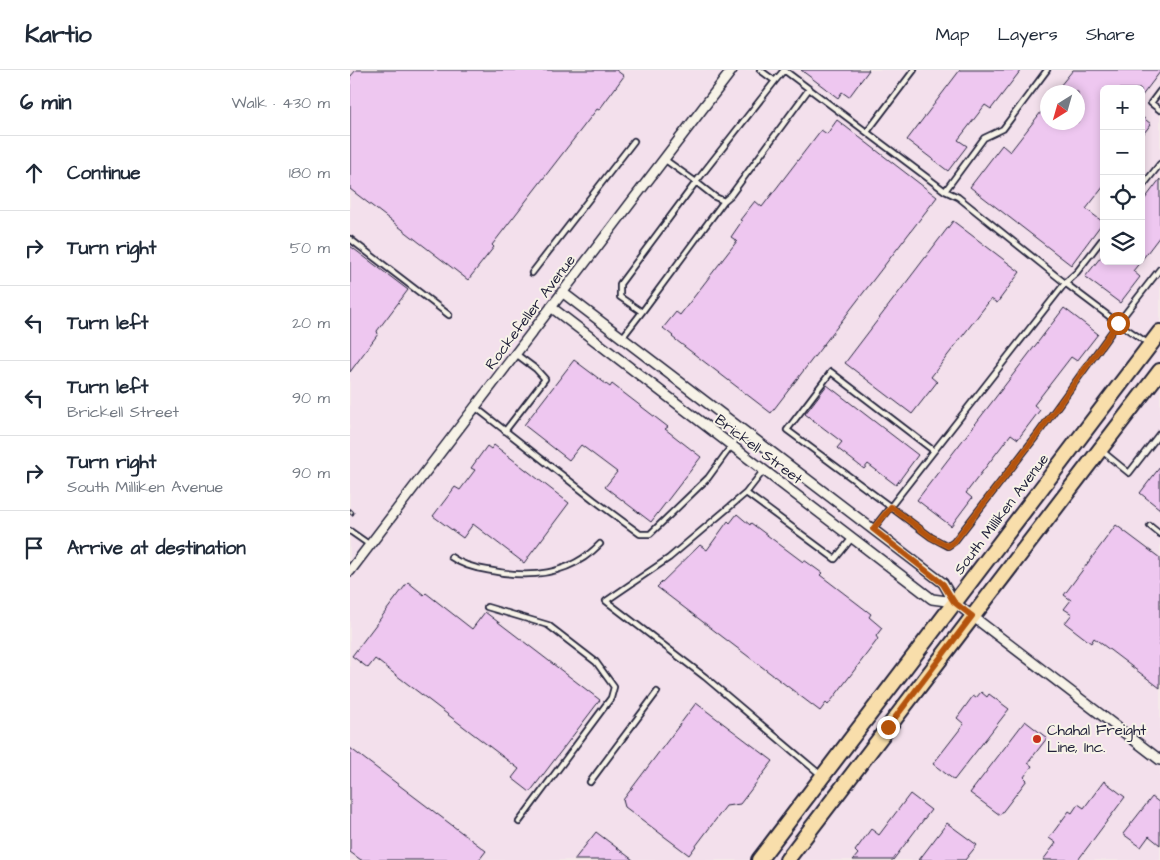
<!DOCTYPE html>
<html lang="en">
<head>
<meta charset="utf-8">
<style>
	:root { --surface:#fff; --page:#f2f2f3; --text:#1f2937; --muted:#747a83; --line:#e0e1e3 }
	body { margin:0; font-family:"Architects Daughter",sans-serif; background:var(--page); color:var(--text) }
	.controls { position:absolute; right:15px; top:15px; display:grid; overflow:hidden; border-radius:8px; box-shadow:0 2px 8px #0003 }
	.controls button { width:45px; height:45px; display:grid; place-items:center; padding:0; border:0; border-bottom:1px solid var(--line); background:var(--surface); color:var(--text); font:25px sans-serif }
	.compass { position:absolute; left:690px; top:15px; width:45px; height:45px; border-radius:50%; background:var(--surface); box-shadow:0 2px 8px #0003; rotate:217deg }
	.stop { position:absolute; width:15px; height:15px; margin:-11px; border:4px solid #b45309; border-radius:50%; background:#fff }
	.stop.end { background:#b45309; border-color:#fff; box-shadow:0 1px 5px #0008 }
	.list { margin:0; padding:0; list-style:none }
	h2 { display:flex; justify-content:space-between; align-items:center; height:65px; margin:0; padding:0 20px; font-size:21px }
	h2 small { font-size:16px; font-weight:400; color:var(--muted) }
	.list li { display:grid; grid-template-columns:32px 1fr auto; gap:15px; align-items:center; box-sizing:border-box; height:75px; padding:0 20px; border-top:1px solid var(--line) }
	.list b { display:block; font-size:19px; white-space:nowrap }
	.list p { margin:0; font-size:16px; white-space:nowrap; color:var(--muted) }
	.list em { font-size:16px; font-style:normal; color:var(--muted) }
	.icon { flex:none; width:28px; height:28px; fill:none; stroke:currentColor; stroke-width:2; stroke-linecap:round; stroke-linejoin:round }
	.map { position:relative; flex:none; width:810px; height:790px; overflow:hidden }
	header { display:flex; align-items:center; gap:30px; box-sizing:border-box; height:70px; padding:0 25px; background:var(--surface); border-bottom:1px solid var(--line) }
	header strong { font-size:24px }
	nav { display:flex; gap:28px; margin-inline-start:auto; font-size:18px }
	main { display:flex }
	aside { flex:1; background:var(--surface) }
	.map>svg:first-child { display:block }
</style>
</head>
<body>
<header>
<strong>Kartio</strong>
<nav><a>Map</a><a>Layers</a><a>Share</a></nav>
</header>
<main>
<aside>
<h2>6 min<small>Walk · 430 m</small></h2>
<ul class="list">
<li><svg class="icon" aria-label="ahead" viewBox="0 0 24 24"><path d="M12 20V5M6 11l6-6 6 6"/></svg><div><b>Continue</b></div><em>180 m</em></li>
<li><svg class="icon" aria-label="right" viewBox="0 0 24 24"><path d="M7 20v-9h11M14 6l5 5-5 5"/></svg><div><b>Turn right</b></div><em>50 m</em></li>
<li><svg class="icon" aria-label="left" viewBox="0 0 24 24"><path d="M17 20v-9H6M10 6l-5 5 5 5"/></svg><div><b>Turn left</b></div><em>20 m</em></li>
<li><svg class="icon" aria-label="left" viewBox="0 0 24 24"><path d="M17 20v-9H6M10 6l-5 5 5 5"/></svg><div><b>Turn left</b><p>Brickell Street</p></div><em>90 m</em></li>
<li><svg class="icon" aria-label="right" viewBox="0 0 24 24"><path d="M7 20v-9h11M14 6l5 5-5 5"/></svg><div><b>Turn right</b><p>South Milliken Avenue</p></div><em>90 m</em></li>
<li><svg class="icon" aria-label="arrive" viewBox="0 0 24 24"><path d="M6 21V4h12l-3 4 3 4H6"/></svg><div><b>Arrive at destination</b></div></li>
</ul>
</aside>
<div class="map">
<svg width="810" height="790" viewBox="0 0 810 790">
	<rect width="100%" height="100%" fill="#f5eaea"/>
	<filter id="ink" filterUnits="userSpaceOnUse"><feTurbulence type="fractalNoise" baseFrequency=".02" numOctaves="2"/><feDisplacementMap in="SourceGraphic" scale="10" xChannelSelector="R" yChannelSelector="G"/><feConvolveMatrix kernelMatrix="1 2 1 2 8 2 1 2 1" color-interpolation-filters="sRGB"/></filter>
	<g filter="url(#ink)">
		<path fill="#f3e0ec" fill-rule="evenodd" d="M 0,0 L 810,0 L 810,790 L 0,790 ZM 754,19 L 791,19 L 791,191 L 754,191 ZM 698,22 L 728,22 L 728,52 L 698,52 Z"/>
		<path fill="#eec7f0" stroke="#22223b" d="M 6,0 L 266,0 L 274,6 L 249,40 L 247,39 L 142,175 L 144,177 L 118,210 L 0,119 L 0,7 Z
			M 451,0 L 519,0 L 499,27 L 492,22 L 488,28 Z
			M 610,0 L 671,0 L 641,39 L 635,35 L 608,70 L 617,76 L 598,101 L 557,70 Z
			M 723,0 L 810,0 L 810,2 L 791,27 L 791,19 L 754,19 L 754,116 L 736,139 L 753,152 L 721,195 L 620,117 L 652,75 L 660,82 L 698,33 L 698,52 L 728,52 L 728,22 L 705,22 Z
			M 791,46 L 801,54 L 791,67 Z
			M 487,50 L 587,127 L 421,343 L 322,267 L 323,266 L 313,258 L 326,242 L 330,245 L 387,171 L 381,167 L 392,151 L 390,150 L 405,131 L 412,137 L 471,60 L 477,64 Z
			M 810,109 L 810,166 L 791,191 L 791,134 Z
			M 603,151 L 670,202 L 647,233 L 641,229 L 581,307 L 587,312 L 562,344 L 495,293 Z
			M 0,176 L 58,220 L 27,261 L 28,264 L 0,302 Z
			M 754,183 L 754,191 L 791,191 L 783,201 L 790,207 L 770,233 L 735,207 Z
			M 714,238 L 748,264 L 727,291 L 721,287 L 684,335 L 690,340 L 668,369 L 661,364 L 616,423 L 622,428 L 601,456 L 567,430 Z
			M 224,290 L 260,317 L 262,314 L 318,357 L 315,359 L 351,387 L 301,452 L 255,417 L 267,402 L 231,375 L 219,390 L 174,355 Z
			M 477,315 L 568,385 L 546,415 L 518,394 L 514,399 L 487,378 L 492,372 L 455,344 Z
			M 144,375 L 219,433 L 174,493 L 123,454 L 113,468 L 83,446 L 105,417 L 110,420 L 125,400 L 121,398 L 137,376 L 141,379 Z
			M 810,397 L 810,439 L 790,423 Z
			M 387,444 L 400,455 L 401,453 L 453,492 L 454,490 L 472,503 L 470,505 L 521,544 L 519,547 L 532,558 L 526,566 L 528,569 L 478,635 L 476,633 L 470,641 L 307,517 L 350,475 L 357,480 L 378,451 L 380,453 Z
			M 766,455 L 810,488 L 810,618 L 744,568 L 741,573 L 715,553 L 722,544 L 714,539 L 721,530 L 714,525 Z
			M 58,512 L 74,525 L 76,523 L 122,559 L 135,542 L 250,630 L 180,722 L 162,708 L 169,699 L 25,589 L 18,598 L 2,586 Z
			M 631,622 L 637,627 L 639,624 L 659,639 L 604,710 L 583,694 L 614,654 L 607,648 L 623,626 L 626,628 Z
			M 346,633 L 423,691 L 390,734 L 376,736 L 339,785 L 275,737 L 273,730 Z
			M 675,651 L 697,668 L 678,693 L 682,696 L 674,707 L 677,710 L 650,745 L 620,723 Z
			M 0,678 L 136,781 L 129,790 L 11,790 L 0,782 Z
			M 754,711 L 775,727 L 728,790 L 693,790 L 706,773 L 699,768 L 719,741 L 722,743 L 728,734 L 734,738 Z
			M 560,724 L 581,740 L 543,790 L 503,790 L 508,784 L 505,781 L 521,759 L 529,765 Z
			M 802,727 L 810,733 L 810,775 L 799,766 L 791,777 L 773,764 Z
			M 597,753 L 627,775 L 615,790 L 569,790 Z
			M 246,762 L 283,790 L 224,790 Z"/>
		<g fill="none" stroke-linecap="round" stroke-linejoin="round">
			<g stroke="#22223b" stroke-width="8">
				<path id="lane" d="M 434,0 L 595,121 L 608,127 L 715,213 L 768,253 L 810,199
					M 425,11 L 434,0
					M 810,21 L 801,33 L 810,40
					M 517,62 L 564,0
					M 314,89 L 346,112 L 425,11 L 410,0
					M 791,118 L 810,94
					M 595,121 L 634,68 L 653,59 L 697,0
					M 0,169 L 99,245
					M 182,203 L 284,71
					M 292,242 L 374,131
					M 272,268 L 292,242 L 270,227 L 270,214 L 346,112 L 365,127 L 374,131 L 381,125 L 459,19
					M 125,337 L 244,430 L 290,464 L 300,464 L 358,408 L 393,360
					M 155,361 L 195,309 L 186,299 L 166,284
					M 584,381 L 481,302 L 437,360 L 581,467 L 598,476 L 604,472 L 687,365 L 768,253 L 799,274
					M 752,381 L 779,403 L 810,363
					M 414,400 L 396,423 L 485,489 L 502,468
					M 396,423 L 319,488 L 256,531 L 355,607 L 471,705
					M 800,456 L 810,464
					M 523,459 L 716,212 L 727,202 L 754,167
					M 0,461 L 20,475
					M 101,487 C 112,495 124,498 137,500 C 179,509 219,506 250,474
					M 137,537 L 198,555 L 246,592 L 264,617 L 261,628 L 169,752
					M 240,712 L 307,622"/>
			</g>
			<g stroke="#22223b" stroke-width="12">
				<path id="street" d="M 212,222 L 593,513 L 604,532 L 810,690
					M 201,237 L 582,529 L 604,532
					M 0,501 L 382,0"/>
			</g>
			<g stroke="#22223b" stroke-width="18">
				<path id="primary" d="M 409,790 L 810,262
					M 437,790 L 810,301"/>
			</g>
			<use href="#lane" stroke="#f7f3e8" stroke-width="4.5"/>
			<use href="#street" stroke="#f7f3e8" stroke-width="9"/>
			<use href="#primary" stroke="#f8deab" stroke-width="14"/>
			<g stroke="#22223b" stroke-width="5">
				<path id="rail" d="M 0,441 L 2,443"/>
			</g>
			<use href="#rail" stroke="#f7f3e8" stroke-width="3" stroke-dasharray="9" stroke-linecap="butt"/>
		</g>
	</g>
	<g fill="none" stroke-linecap="round" stroke-linejoin="round" filter="url(#ink)">
		<path stroke="#b45309" stroke-width="6" d="M 538,657 L 622,546 L 604,532 L 593,514 L 523,459 L 541,437 L 581,467 L 598,476 L 604,472 L 687,365 L 768,253"/>
	</g>
	<circle fill="#c8321e" stroke="#f7f3e8" stroke-width="2" cx="687" cy="669" r="5"/>
	<g text-anchor="middle" stroke-width="4" stroke-linejoin="round" paint-order="stroke">
		<g font-size="15" fill="#22223b" stroke="#f7f3e8">
			<text transform="translate(180 242) rotate(-53)" y="5">Rockefeller Avenue</text>
			<text transform="translate(409 379) rotate(37)" y="5">Brickell Street</text>
			<text transform="translate(651 444) rotate(-53)" y="5">South Milliken Avenue</text>
		</g>
		<g font-size="15" fill="#22223b" stroke="#f7f3e8" text-anchor="start">
			<text x="697" y="665">Chahal Freight<tspan x="697" dy="17">Line, Inc.</tspan></text>
		</g>
	</g>
</svg>
<div class="controls">
<button>+</button>
<button>−</button>
<button><svg class="icon" aria-label="locate" viewBox="0 0 24 24"><circle cx="12" cy="12" r="6"/><path d="M12 2v4M12 18v4M2 12h4M18 12h4"/></svg></button>
<button><svg class="icon" aria-label="layers" viewBox="0 0 24 24"><path d="M12 4l9 5-9 5-9-5zM3 14l9 5 9-5"/></svg></button>
</div>
<svg class="compass" viewBox="-18 -18 36 36"><path d="M0-13l5 13h-10z" fill="#e53935"/><path d="M0 13l5-13h-10z" fill="#747a83"/></svg>
<div class="stop" style="left:768px;top:253px"></div>
<div class="stop end" style="left:538px;top:657px"></div>
</div>
</main>
</body>
</html>
